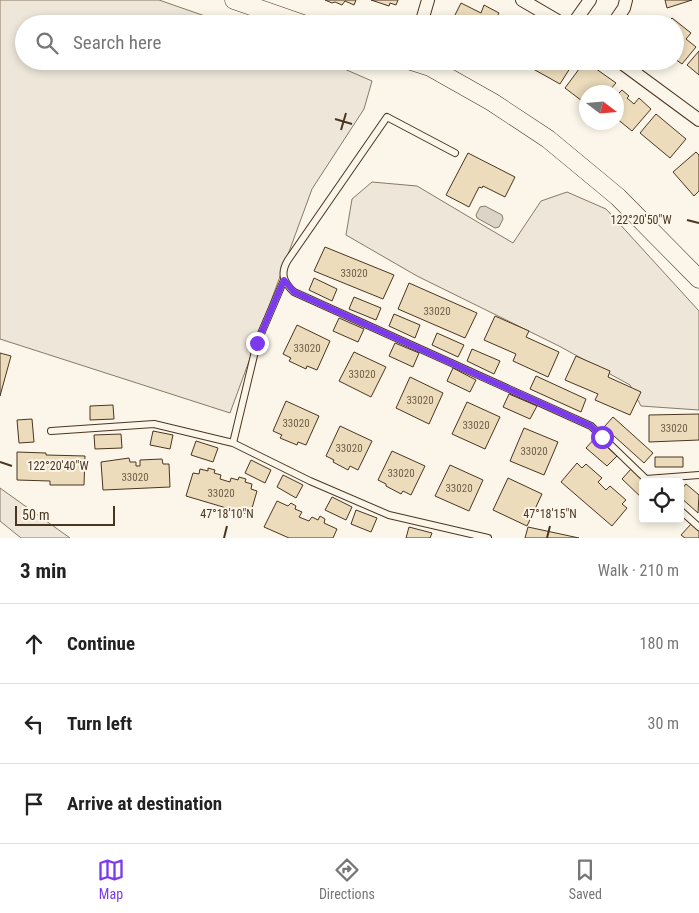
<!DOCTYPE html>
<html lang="en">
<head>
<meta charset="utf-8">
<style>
	:root { --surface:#fff; --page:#f6f6f6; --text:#222; --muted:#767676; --line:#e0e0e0; --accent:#7c3aed }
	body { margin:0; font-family:"Roboto Condensed",sans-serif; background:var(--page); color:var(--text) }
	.controls { position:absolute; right:15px; bottom:15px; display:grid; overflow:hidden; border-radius:5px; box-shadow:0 2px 8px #0003 }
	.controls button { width:45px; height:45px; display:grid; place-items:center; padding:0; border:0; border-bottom:1px solid var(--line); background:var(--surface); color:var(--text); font:25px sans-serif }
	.compass { position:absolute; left:579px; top:85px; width:45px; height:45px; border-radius:50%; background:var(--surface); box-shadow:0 2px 8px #0003; rotate:106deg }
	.scale { position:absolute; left:15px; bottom:12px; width:100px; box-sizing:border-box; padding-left:5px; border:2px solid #4a3520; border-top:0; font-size:14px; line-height:18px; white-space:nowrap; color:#4a3520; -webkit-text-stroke:4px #fbf6e9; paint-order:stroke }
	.stop { position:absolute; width:15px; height:15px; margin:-11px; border:4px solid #7c3aed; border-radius:50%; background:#fff }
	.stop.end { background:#7c3aed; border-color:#fff; box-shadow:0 1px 5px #0008 }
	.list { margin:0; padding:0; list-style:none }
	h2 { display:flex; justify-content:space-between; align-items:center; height:65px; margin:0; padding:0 20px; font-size:21px }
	h2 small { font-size:16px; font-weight:400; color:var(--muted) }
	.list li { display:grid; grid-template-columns:32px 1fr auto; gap:15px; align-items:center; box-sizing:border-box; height:80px; padding:0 20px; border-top:1px solid var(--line) }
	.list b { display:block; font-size:19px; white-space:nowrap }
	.list em { font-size:16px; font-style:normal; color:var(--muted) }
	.icon { flex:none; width:28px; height:28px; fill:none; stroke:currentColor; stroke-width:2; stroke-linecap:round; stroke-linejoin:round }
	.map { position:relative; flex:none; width:699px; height:538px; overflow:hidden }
	.search { position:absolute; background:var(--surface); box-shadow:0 2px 8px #0003; left:15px; right:15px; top:15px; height:55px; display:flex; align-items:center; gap:12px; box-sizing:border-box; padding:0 18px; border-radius:28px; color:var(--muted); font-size:19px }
	.sheet { height:305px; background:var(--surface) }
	nav { display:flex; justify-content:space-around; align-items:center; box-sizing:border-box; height:70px; border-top:1px solid var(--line); background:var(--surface); font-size:14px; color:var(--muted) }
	nav a { display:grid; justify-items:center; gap:2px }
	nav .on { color:var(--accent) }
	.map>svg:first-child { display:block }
</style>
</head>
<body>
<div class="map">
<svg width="699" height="538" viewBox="0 0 699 538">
	<rect width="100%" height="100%" fill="#fbf6e9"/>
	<path fill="#ede6d9" stroke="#887966" d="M 0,0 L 159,0 L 228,24 L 24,24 L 24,61 L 326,61 L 372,81 L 364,109 L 312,189 L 230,413 L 0,339 Z
		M 372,182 L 417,186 L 513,243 L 541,201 L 567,192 L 606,209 L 699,311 L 699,410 L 641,406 L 630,385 L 559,346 L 417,276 L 346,235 L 352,199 Z
		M 0,488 L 70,538 L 21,538 L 0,521 Z"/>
	<path fill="#dcd4c6" stroke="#887966" d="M 485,206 L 502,215 L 503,219 L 499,227 L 495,228 L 477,218 L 476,215 L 480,207 Z"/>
	<path fill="#ecdcbc" stroke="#4a3520" d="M 325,0 L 356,0 L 354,5 L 345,1 L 342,5 L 335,2 L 332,3 Z
		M 371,0 L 398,0 L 396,5 L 390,3 L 389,6 Z
		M 665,0 L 692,0 L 667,8 Z
		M 461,3 L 481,13 L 484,5 L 499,13 L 493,24 L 454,24 L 451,23 Z
		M 664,18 L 668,22 L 672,18 L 691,33 L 686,39 L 696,47 L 682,64 L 675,59 L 675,24 L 659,24 Z
		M 699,51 L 699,75 L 687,65 Z
		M 528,61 L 570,61 L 569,64 L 572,65 L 560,84 L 526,65 Z
		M 585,61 L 616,83 L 608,92 L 586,92 L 586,104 L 565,88 Z
		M 622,90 L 629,96 L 627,98 L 634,104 L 639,98 L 651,109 L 632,131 L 616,118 L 616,96 Z
		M 656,114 L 686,139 L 670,158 L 640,133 Z
		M 696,152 L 699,155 L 699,191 L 694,196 L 673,172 Z
		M 468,153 L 515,177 L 505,197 L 483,186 L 482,188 L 479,187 L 469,207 L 446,195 Z
		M 325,247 L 394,275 L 383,299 L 314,271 Z
		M 314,278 L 337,289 L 332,301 L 309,290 Z
		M 409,283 L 477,313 L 465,338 L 398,309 Z
		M 354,297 L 381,308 L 376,320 L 349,309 Z
		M 394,314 L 420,325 L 415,338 L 389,326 Z
		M 495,316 L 529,331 L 526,337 L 559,352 L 548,377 L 513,361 L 516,354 L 484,340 Z
		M 339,318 L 364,329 L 358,342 L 333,331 Z
		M 297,325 L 330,341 L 317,370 L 307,366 L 306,369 L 289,361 L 291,358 L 283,354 Z
		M 437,333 L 464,345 L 458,357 L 432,345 Z
		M 395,343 L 419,353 L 413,367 L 389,356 Z
		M 472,349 L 500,361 L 494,374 L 467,361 Z
		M 354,352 L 386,367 L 371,397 L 339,381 Z
		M 0,353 L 11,356 L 0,396 Z
		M 576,356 L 610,371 L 608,377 L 641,392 L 630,415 L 595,400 L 598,394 L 565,380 Z
		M 453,368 L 476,380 L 470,392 L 447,381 Z
		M 536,376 L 586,399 L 581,412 L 530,389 Z
		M 410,377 L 443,393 L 429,424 L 396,408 Z
		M 509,394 L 537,406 L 530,419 L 503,407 Z
		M 286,401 L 319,416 L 306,445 L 298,442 L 297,445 L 280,438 L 282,435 L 273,431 Z
		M 467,402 L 500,417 L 485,449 L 452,434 Z
		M 113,405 L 114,419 L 90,420 L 90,406 Z
		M 699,414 L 699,440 L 649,442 L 649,415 Z
		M 613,417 L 653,453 L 644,463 L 604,427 Z
		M 32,419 L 34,442 L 19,443 L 17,420 Z
		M 340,426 L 372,441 L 358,470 L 350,466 L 348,470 L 333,462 L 334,460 L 326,456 Z
		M 524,428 L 558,442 L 544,475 L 510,461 Z
		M 153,431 L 173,435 L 170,449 L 150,445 Z
		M 121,434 L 122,448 L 95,449 L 94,435 Z
		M 596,437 L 617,456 L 607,466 L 586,448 Z
		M 196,441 L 218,448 L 213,462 L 191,455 Z
		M 392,451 L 425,466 L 411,495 L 403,491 L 401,494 L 386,486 L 386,484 L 378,480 Z
		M 17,452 L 46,453 L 46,455 L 85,456 L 84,485 L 50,485 L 50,481 L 17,480 Z
		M 655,457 L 683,457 L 683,467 L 655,467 Z
		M 129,458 L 130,462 L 136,462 L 136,466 L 140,466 L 140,460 L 162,459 L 163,464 L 169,464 L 170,487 L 103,490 L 101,462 Z
		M 251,460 L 271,470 L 265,483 L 245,473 Z
		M 577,463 L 582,468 L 586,464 L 602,478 L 598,482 L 606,490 L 610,486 L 626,500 L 622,504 L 627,508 L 612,526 L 561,482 Z
		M 450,465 L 483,480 L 469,511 L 435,496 Z
		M 208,468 L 215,470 L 214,473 L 221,475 L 220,479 L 230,482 L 231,478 L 238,480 L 239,477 L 246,479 L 245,482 L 252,484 L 251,489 L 257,491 L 250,515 L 186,496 L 193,473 L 199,474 L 200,469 L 208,471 Z
		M 631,469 L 645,482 L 643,482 L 643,499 L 622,479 Z
		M 283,475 L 303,485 L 296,498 L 277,487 Z
		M 508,478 L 542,494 L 527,526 L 493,510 Z
		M 686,484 L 699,495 L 698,513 L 680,497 L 680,491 Z
		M 332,497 L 352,507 L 346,520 L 325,510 Z
		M 277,501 L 288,506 L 291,503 L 296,506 L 295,509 L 302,512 L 299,517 L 309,521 L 312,517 L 318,520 L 320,516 L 325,519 L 324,523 L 337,529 L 333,538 L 289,538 L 264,527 Z
		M 356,510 L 377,518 L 371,532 L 351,524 Z
		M 691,524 L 699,531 L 699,538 L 685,538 L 681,535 Z
		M 409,527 L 432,533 L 430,538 L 406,538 Z
		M 528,527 L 579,538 L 525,538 Z"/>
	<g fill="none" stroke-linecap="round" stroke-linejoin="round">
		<g stroke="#4a3520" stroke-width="8">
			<path id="lane" d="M 455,153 L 387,117 L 288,260 C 280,273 283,282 294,292 L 591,426 L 649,482
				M 51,431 L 154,424 L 233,443 L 310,481 L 389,515 L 488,538
				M 233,443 L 257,343 L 284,280
				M 646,479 L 699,475
				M 680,510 L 699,527"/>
		</g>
		<g stroke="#4a3520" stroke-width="14">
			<path id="street" d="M 522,0 L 563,24
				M 421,24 L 428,0
				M 573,24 L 590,0
				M 613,24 L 624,8 L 626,0
				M 619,61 L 699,120"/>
		</g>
		<g stroke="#4a3520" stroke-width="19">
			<path id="secondary" d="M 234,0 L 303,24
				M 411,61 L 430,67 L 492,102 L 548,139 L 618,197 L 699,279"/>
		</g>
		<use href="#lane" stroke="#fbf6e9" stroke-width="6"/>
		<use href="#street" stroke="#fbf6e9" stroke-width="12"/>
		<use href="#secondary" stroke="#fbf6e9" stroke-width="18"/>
	</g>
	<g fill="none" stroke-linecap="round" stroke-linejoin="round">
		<path stroke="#7c3aed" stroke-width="6" d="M 257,343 L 284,280 L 294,292 L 591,426 L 602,437"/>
	</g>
	<path fill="none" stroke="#4a3520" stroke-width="2" d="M 335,119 L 352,124M 341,130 L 346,113M 687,220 L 699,223M 0,462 L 12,466M 224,538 L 227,526M 547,538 L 550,526"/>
	<g text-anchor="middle" stroke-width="4" stroke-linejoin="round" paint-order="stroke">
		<g font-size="11" fill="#725f47">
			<text x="354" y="277">33020</text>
			<text x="437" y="315">33020</text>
			<text x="307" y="352">33020</text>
			<text x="362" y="378">33020</text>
			<text x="420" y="404">33020</text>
			<text x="296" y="427">33020</text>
			<text x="476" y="429">33020</text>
			<text x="674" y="432">33020</text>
			<text x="349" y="452">33020</text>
			<text x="534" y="455">33020</text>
			<text x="401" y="477">33020</text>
			<text x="135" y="481">33020</text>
			<text x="459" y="492">33020</text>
			<text x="221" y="497">33020</text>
		</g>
	</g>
	<g font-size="12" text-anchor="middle" fill="#4a3520" stroke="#fbf6e9" stroke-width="4" stroke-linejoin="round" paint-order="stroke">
		<text x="641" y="224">122°20'50"W</text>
		<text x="58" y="470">122°20'40"W</text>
		<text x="227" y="518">47°18'10"N</text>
		<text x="550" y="518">47°18'15"N</text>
	</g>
</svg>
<div class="controls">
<button><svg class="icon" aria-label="locate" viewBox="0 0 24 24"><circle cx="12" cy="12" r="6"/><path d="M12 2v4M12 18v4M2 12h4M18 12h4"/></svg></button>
</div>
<svg class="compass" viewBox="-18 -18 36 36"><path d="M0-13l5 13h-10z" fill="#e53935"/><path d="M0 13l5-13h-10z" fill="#767676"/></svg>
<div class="scale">50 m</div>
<div class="stop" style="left:602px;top:437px"></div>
<div class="stop end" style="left:257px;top:343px"></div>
<div class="search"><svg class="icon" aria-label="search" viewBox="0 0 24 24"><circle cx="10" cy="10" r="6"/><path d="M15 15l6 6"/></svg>Search here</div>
</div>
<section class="sheet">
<h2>3 min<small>Walk · 210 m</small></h2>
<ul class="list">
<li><svg class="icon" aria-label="ahead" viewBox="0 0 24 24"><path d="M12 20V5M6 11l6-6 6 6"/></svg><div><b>Continue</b></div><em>180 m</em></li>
<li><svg class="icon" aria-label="left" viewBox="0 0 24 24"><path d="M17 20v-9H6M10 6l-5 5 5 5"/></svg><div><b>Turn left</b></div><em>30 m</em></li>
<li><svg class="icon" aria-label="arrive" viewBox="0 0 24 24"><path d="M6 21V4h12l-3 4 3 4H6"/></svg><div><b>Arrive at destination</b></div></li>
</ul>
</section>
<nav>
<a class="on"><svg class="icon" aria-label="map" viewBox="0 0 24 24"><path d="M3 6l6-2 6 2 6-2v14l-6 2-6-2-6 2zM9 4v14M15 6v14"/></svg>Map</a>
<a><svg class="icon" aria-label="directions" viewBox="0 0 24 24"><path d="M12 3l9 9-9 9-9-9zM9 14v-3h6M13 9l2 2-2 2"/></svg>Directions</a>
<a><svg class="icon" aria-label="saved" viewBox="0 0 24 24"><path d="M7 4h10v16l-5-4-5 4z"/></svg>Saved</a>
</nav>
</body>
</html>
